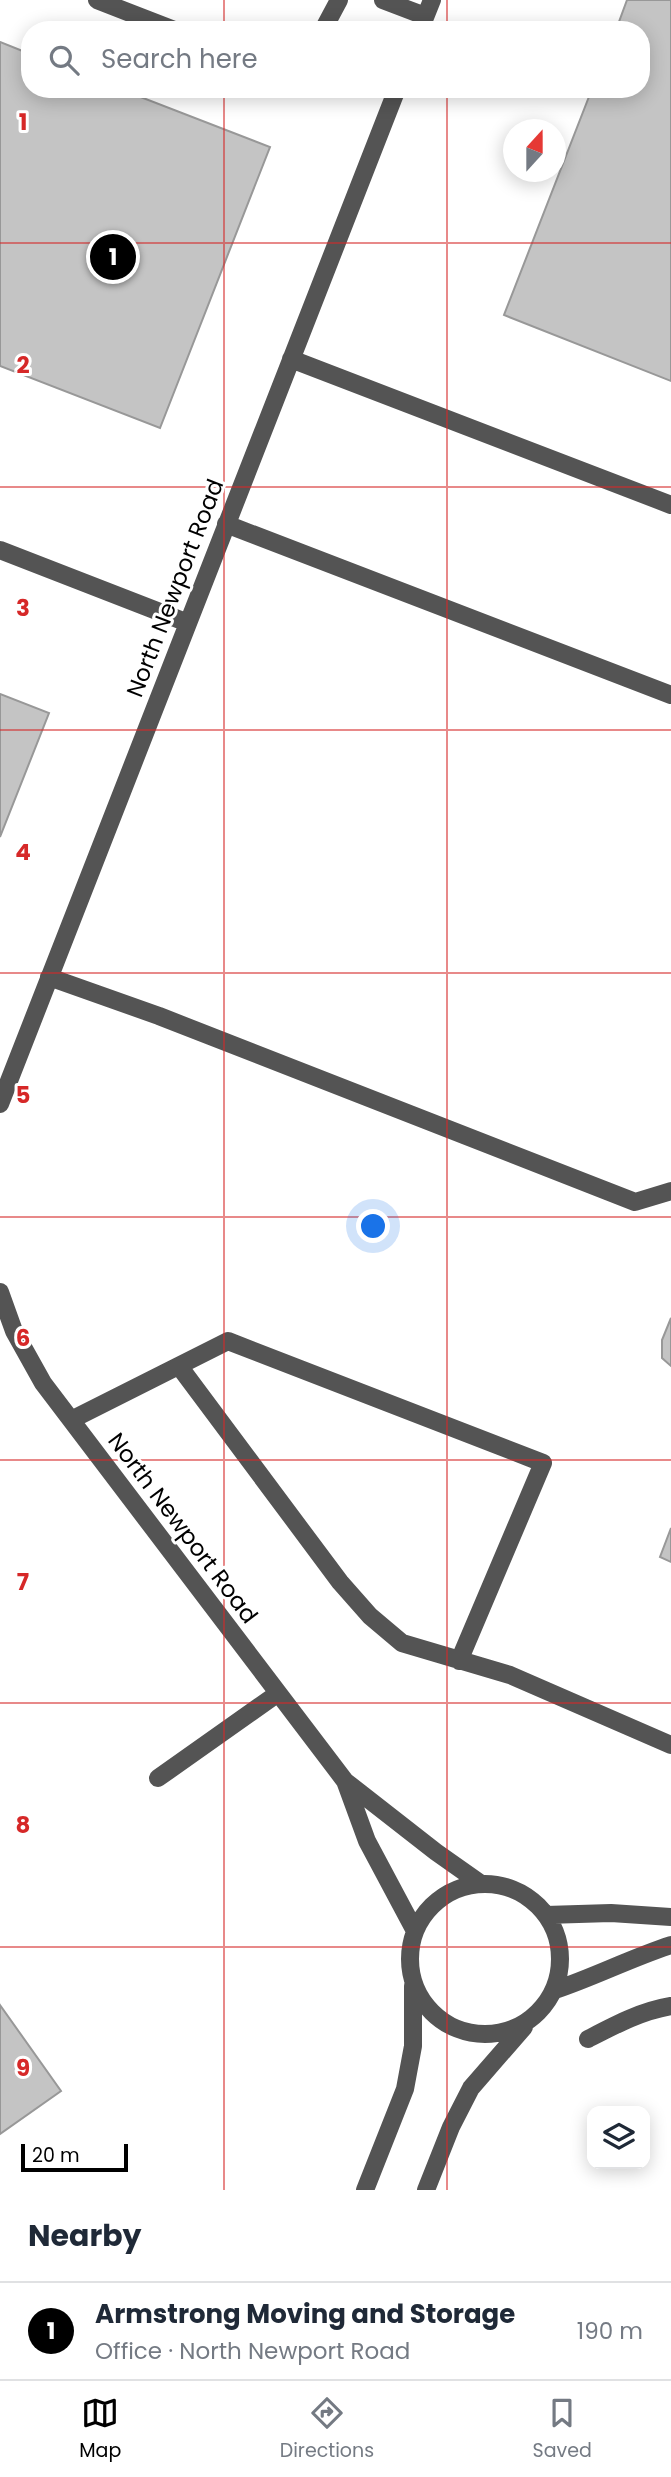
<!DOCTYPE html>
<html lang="en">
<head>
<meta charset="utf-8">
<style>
	:root { --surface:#fff; --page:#f2f2f3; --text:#1f2937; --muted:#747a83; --line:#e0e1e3; --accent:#000 }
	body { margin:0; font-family:Poppins,sans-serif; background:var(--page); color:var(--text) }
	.controls { position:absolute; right:21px; bottom:21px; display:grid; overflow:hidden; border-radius:14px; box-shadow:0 4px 18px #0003 }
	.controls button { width:63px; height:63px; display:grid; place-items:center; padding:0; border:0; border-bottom:2px solid var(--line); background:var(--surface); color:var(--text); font:35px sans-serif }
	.compass { position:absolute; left:503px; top:119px; width:63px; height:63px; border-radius:50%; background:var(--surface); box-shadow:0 4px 18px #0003; rotate:21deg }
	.scale { position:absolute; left:21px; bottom:18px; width:107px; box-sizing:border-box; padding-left:7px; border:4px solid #000; border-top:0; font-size:19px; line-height:24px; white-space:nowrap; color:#000; -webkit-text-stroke:5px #fff; paint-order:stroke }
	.you { position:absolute; left:374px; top:1227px; width:24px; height:24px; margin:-18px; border:5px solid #fff; border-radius:50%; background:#1a73e8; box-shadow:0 0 0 10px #1a73e833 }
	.badge { display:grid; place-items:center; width:46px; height:46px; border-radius:50%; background:var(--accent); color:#fff; font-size:23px; font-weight:700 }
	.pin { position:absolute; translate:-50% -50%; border:4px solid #fff; box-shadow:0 2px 7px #0006 }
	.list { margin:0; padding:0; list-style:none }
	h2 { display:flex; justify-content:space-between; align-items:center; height:91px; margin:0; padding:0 28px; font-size:30px }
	h2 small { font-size:23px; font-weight:400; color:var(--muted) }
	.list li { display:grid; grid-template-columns:46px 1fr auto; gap:21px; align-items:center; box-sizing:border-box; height:98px; padding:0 28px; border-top:2px solid var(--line) }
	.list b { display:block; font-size:26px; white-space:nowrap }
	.list p { margin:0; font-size:23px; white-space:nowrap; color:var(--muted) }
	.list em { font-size:23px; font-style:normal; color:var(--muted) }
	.icon { flex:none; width:38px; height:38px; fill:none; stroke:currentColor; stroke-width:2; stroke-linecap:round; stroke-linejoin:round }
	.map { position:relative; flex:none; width:671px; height:2190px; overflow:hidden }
	.search { position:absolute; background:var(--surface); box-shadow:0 4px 18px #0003; left:21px; right:21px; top:21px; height:77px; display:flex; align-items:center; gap:18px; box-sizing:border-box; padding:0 24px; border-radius:28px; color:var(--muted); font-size:26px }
	.sheet { height:189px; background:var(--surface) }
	nav { display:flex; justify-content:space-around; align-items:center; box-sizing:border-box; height:98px; border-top:2px solid var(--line); background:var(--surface); font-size:19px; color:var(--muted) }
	nav a { display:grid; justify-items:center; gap:4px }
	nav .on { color:var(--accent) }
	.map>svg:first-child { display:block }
</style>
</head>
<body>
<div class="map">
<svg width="671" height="2190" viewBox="0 0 671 2190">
	<rect width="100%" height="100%" fill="#fff"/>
	<path fill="#c4c4c4" stroke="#989898" stroke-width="2" d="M 627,0 L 671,0 L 671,381 L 504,315 L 592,89 L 641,89 L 641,30 L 616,30 Z
		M 0,42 L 30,54 L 30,89 L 120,89 L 270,147 L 160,428 L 0,366 Z
		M 0,694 L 49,713 L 0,837 Z
		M 671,1318 L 671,1366 L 662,1358 L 662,1340 Z
		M 671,1528 L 671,1562 L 660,1557 Z
		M 0,2005 L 61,2091 L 0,2134 Z"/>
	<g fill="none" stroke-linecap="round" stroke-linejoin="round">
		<path stroke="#545454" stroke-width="18" d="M 97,0 L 174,30
			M 383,0 L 425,16
			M 323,30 L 339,0
			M 420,30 L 432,0
			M 291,359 L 671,505
			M 226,524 L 671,695
			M 0,550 L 188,623
			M 49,977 L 159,1016 L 635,1202 L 671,1191
			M 0,1104 L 397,89
			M 0,1292 L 14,1331 L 43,1383 L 345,1781 L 436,1852 L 480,1883
			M 179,1366 L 340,1582 L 370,1616 L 402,1643 L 510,1675 L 671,1745
			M 71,1420 L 228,1341 L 543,1463 L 459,1661
			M 158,1778 L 277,1694
			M 345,1781 L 367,1841 L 415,1931
			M410 1959a75 75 0 1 1 150 0a75 75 0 1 1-150 0Z
			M 546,1915 L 611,1913 L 671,1917
			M 555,1990 C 594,1977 631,1958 671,1945
			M 588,2039 C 615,2025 641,2011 671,2006
			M 365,2190 L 405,2089 L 413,2046 L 413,1986
			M 426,2190 L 451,2127 L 471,2088 L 524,2027"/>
	</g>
	<path fill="none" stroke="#d62828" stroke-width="2" stroke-opacity="0.55" d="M 224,0 L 224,30M 447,0 L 447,30M 224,89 L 224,2190M 447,89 L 447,2190M 0,243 L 671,243M 0,487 L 671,487M 0,730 L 671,730M 0,973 L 671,973M 0,1217 L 671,1217M 0,1460 L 671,1460M 0,1703 L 671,1703M 0,1947 L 671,1947"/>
	<g text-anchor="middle" stroke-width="6" stroke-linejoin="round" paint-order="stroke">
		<g font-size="23" fill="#000" stroke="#fff">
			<text transform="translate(175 588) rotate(-69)" y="8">North Newport Road</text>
			<text transform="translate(183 1528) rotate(53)" y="8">North Newport Road</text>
		</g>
	</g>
	<g font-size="23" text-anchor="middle" font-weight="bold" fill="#d62828" stroke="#fff" stroke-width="6" stroke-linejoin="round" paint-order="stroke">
		<text x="23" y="130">1</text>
		<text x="23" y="373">2</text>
		<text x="23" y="616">3</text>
		<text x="23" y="860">4</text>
		<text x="23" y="1103">5</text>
		<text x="23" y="1346">6</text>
		<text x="23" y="1590">7</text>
		<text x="23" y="1833">8</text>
		<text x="23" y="2076">9</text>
	</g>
</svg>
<div class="controls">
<button><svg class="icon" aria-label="layers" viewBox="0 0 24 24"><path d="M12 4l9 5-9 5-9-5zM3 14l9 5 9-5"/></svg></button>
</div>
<svg class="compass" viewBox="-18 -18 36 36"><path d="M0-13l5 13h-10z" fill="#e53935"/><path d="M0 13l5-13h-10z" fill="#747a83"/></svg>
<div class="scale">20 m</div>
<div class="you"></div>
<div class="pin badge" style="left:113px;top:257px">1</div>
<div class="search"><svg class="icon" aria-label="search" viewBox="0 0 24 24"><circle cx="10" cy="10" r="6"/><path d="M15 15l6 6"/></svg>Search here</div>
</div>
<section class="sheet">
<h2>Nearby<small></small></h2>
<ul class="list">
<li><span class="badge">1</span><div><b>Armstrong Moving and Storage</b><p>Office · North Newport Road</p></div><em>190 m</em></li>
</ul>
</section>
<nav>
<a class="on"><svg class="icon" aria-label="map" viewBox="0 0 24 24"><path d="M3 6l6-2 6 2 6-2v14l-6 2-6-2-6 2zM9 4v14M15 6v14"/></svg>Map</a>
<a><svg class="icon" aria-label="directions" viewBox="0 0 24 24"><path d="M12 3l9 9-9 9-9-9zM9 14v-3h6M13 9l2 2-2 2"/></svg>Directions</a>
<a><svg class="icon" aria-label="saved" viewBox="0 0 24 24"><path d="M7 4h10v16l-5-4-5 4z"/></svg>Saved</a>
</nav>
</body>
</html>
